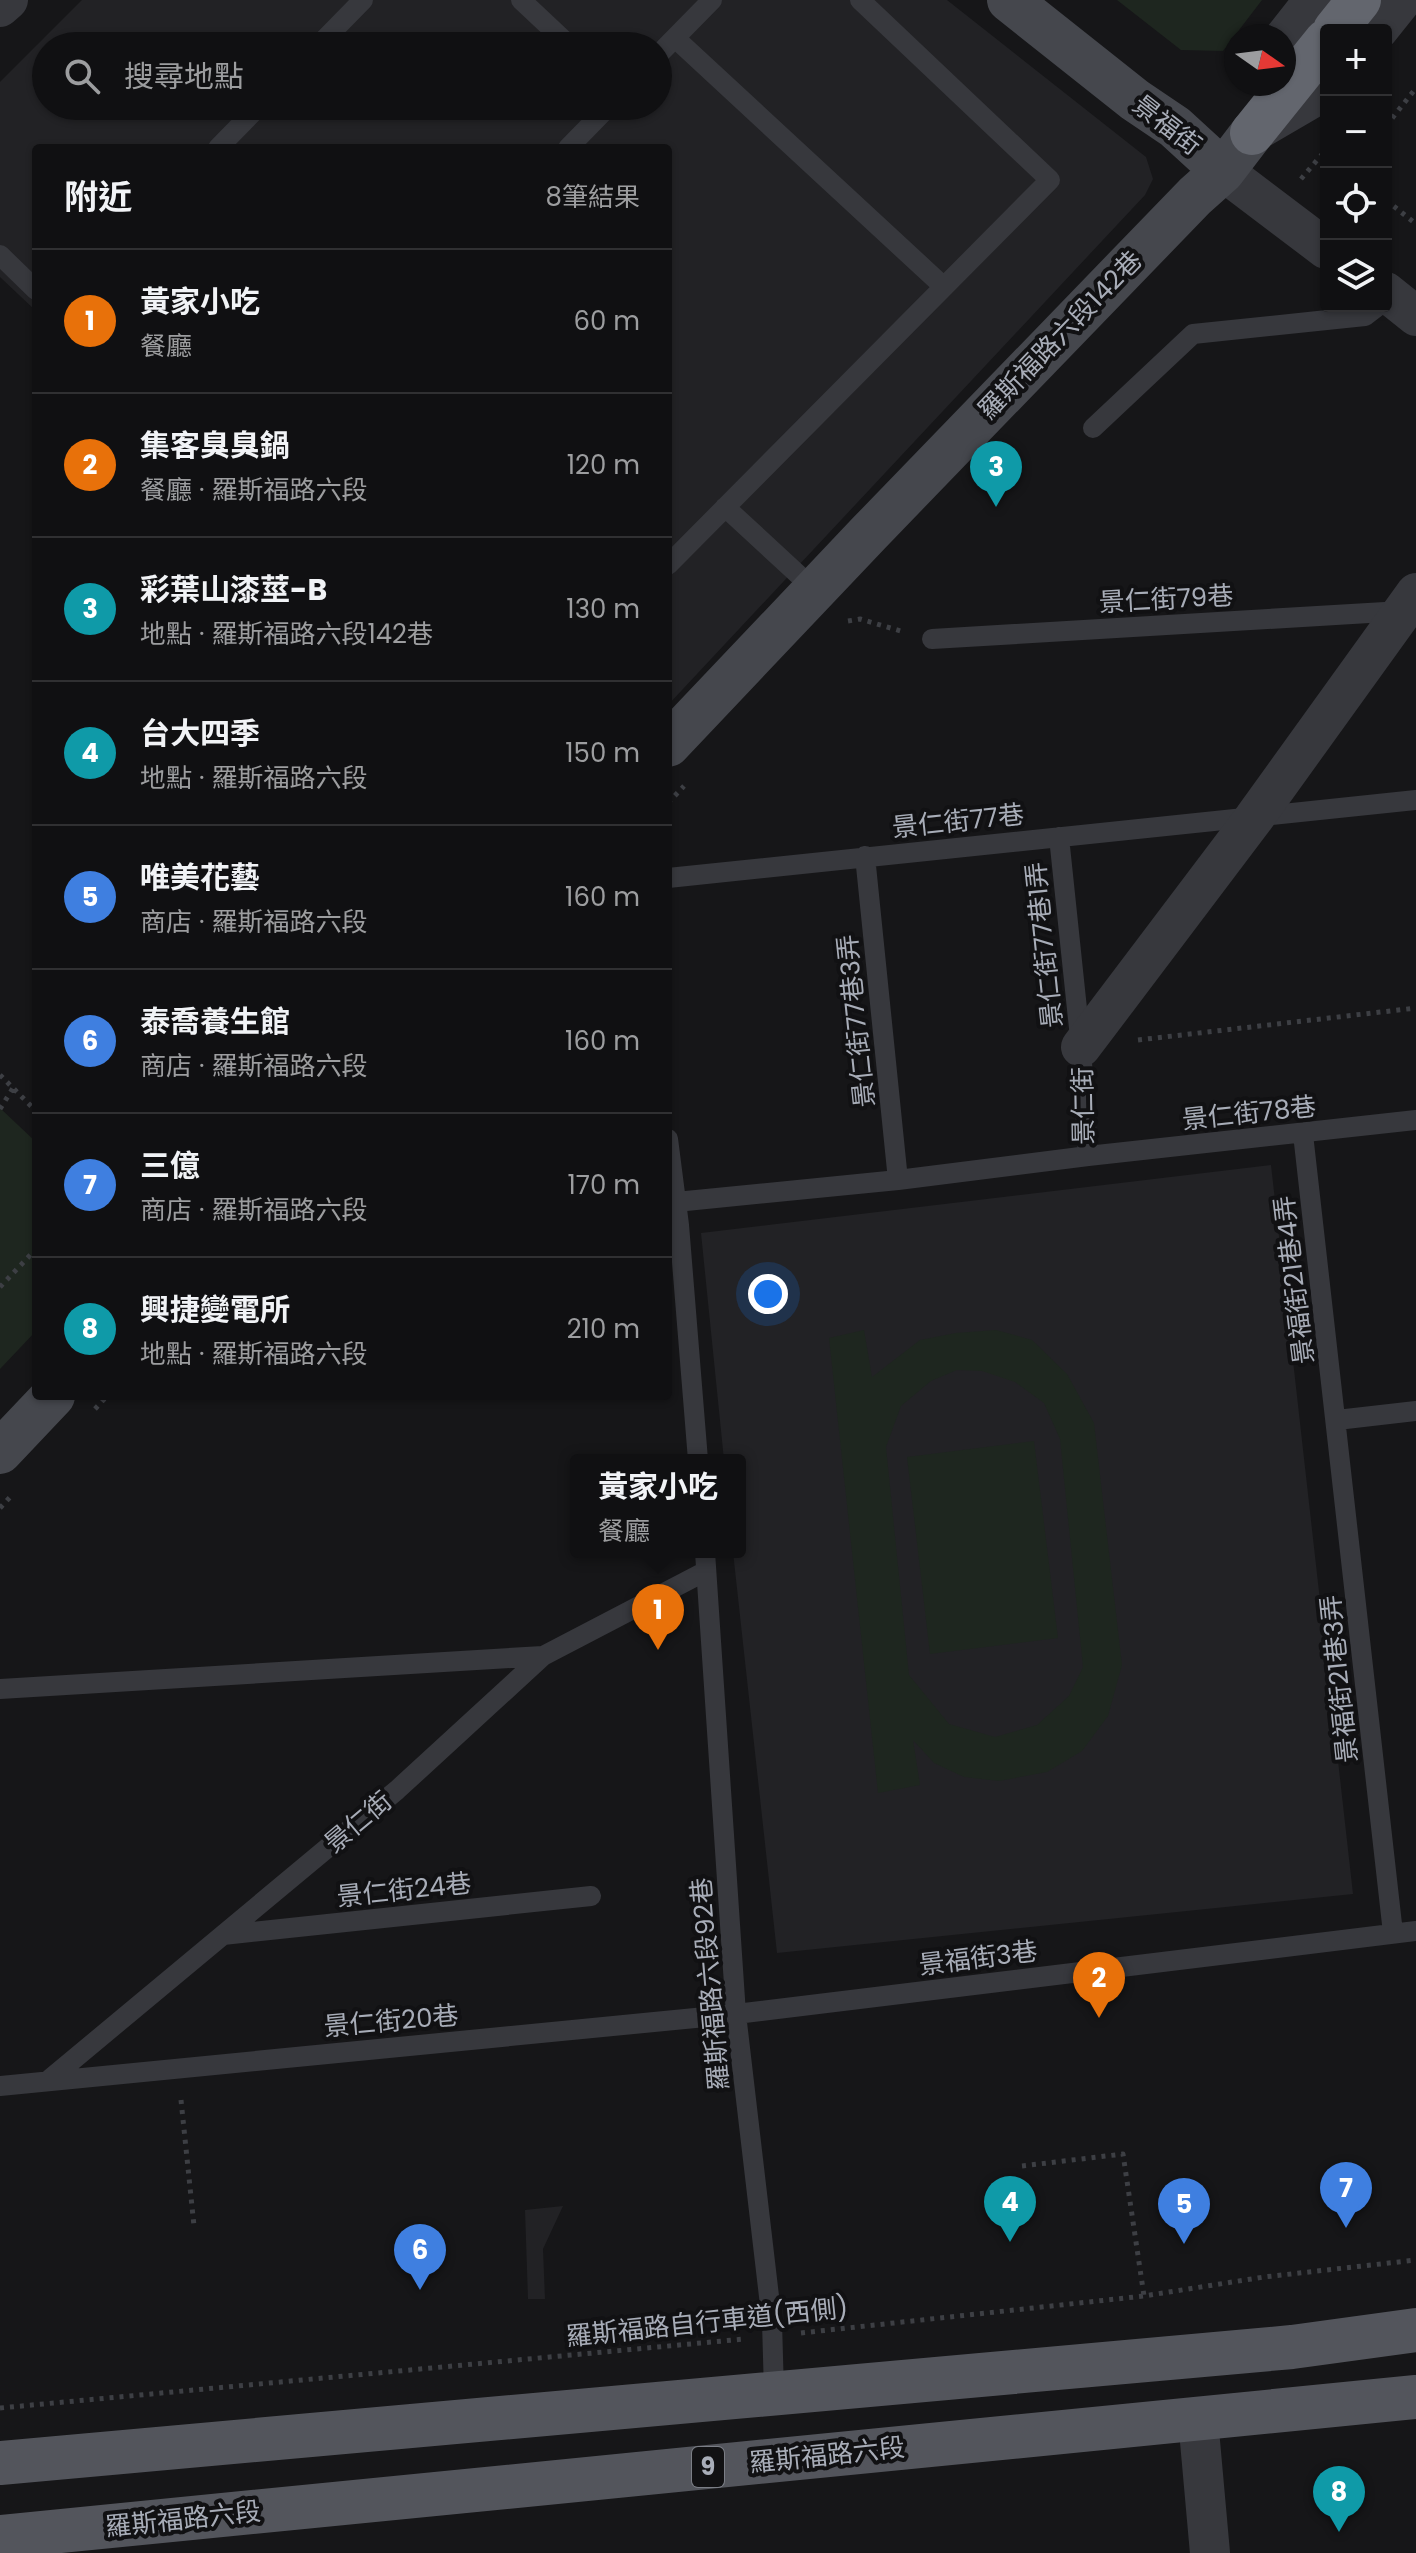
<!DOCTYPE html>
<html lang="zh-TW">
<head>
<meta charset="utf-8">
<style>
	:root { --surface:#101012; --page:#19191b; --text:#f1f3f6; --muted:#9c9d9f; --line:#303032; --accent:#f2b134 }
	body { margin:0; font-family:Poppins,"Noto Sans TC",sans-serif; background:var(--page); color:var(--text) }
	.controls { position:absolute; right:24px; top:24px; display:grid; overflow:hidden; border-radius:8px; box-shadow:0 2px 6px #0004 }
	.controls button { width:72px; height:72px; display:grid; place-items:center; padding:0; border:0; border-bottom:2px solid var(--line); background:var(--surface); color:var(--text); font:40px sans-serif }
	.compass { position:absolute; left:1224px; top:24px; width:72px; height:72px; border-radius:50%; background:var(--surface); box-shadow:0 2px 6px #0004; rotate:104deg }
	.you { position:absolute; left:768px; top:1294px; width:28px; height:28px; margin:-20px; border:6px solid #fff; border-radius:50%; background:#1a73e8; box-shadow:0 0 0 12px #1a73e833 }
	.badge { display:grid; place-items:center; width:52px; height:52px; border-radius:50%; background:var(--accent); color:#fff; font-size:26px; font-weight:700 }
	.pin { position:absolute; translate:-50% -66px; filter:drop-shadow(0 2px 4px #0008) }
	.pin::after { content:''; position:absolute; top:42px; width:28px; height:24px; background:inherit; clip-path:polygon(0 0,100% 0,50% 100%) }
	.popup { position:absolute; left:570px; top:1454px; width:176px; height:104px; box-sizing:border-box; display:grid; place-content:center; border-radius:8px; background:var(--surface); filter:drop-shadow(0 2px 6px #0005); font-size:26px; white-space:nowrap; color:var(--muted) }
	.popup b { font-size:30px; color:var(--text) }
	.popup::after { content:''; position:absolute; left:50%; top:100%; margin-left:-16px; border:16px solid transparent; border-top-color:var(--surface) }
	.list { margin:0; padding:0; list-style:none }
	h2 { display:flex; justify-content:space-between; align-items:center; height:104px; margin:0; padding:0 32px; font-size:34px }
	h2 small { font-size:26px; font-weight:400; color:var(--muted) }
	.list li { display:grid; grid-template-columns:52px 1fr auto; gap:24px; align-items:center; box-sizing:border-box; height:144px; padding:0 32px; border-top:2px solid var(--line) }
	.list b { display:block; font-size:30px; white-space:nowrap }
	.list p { margin:0; font-size:26px; white-space:nowrap; color:var(--muted) }
	.list em { font-size:26px; font-style:normal; color:var(--muted) }
	.icon { flex:none; width:44px; height:44px; fill:none; stroke:currentColor; stroke-width:2; stroke-linecap:round; stroke-linejoin:round }
	.map { position:relative; flex:none; width:1416px; height:2553px; overflow:hidden }
	.search { position:absolute; background:var(--surface); box-shadow:0 2px 6px #0004; left:32px; top:32px; width:640px; height:88px; display:flex; align-items:center; gap:20px; box-sizing:border-box; padding:0 28px; border-radius:44px; color:var(--muted); font-size:30px }
	.panel { position:absolute; background:var(--surface); box-shadow:0 2px 6px #0004; left:32px; top:144px; width:640px; height:1256px; border-radius:8px }
	.map>svg:first-child { display:block }
</style>
</head>
<body>
<div class="map">
<svg width="1416" height="2553" viewBox="0 0 1416 2553">
	<rect width="100%" height="100%" fill="#161618"/>
	<path fill="#222225" fill-rule="evenodd" d="M 82,0 L 947,0 L 1146,157 L 1153,179 L 1145,195 L 668,705 L 668,148 L 36,148 L 36,311 L 0,277 L 0,82 ZM 46,46 L 658,46 L 658,106 L 46,106 Z
		M 1271,1165 L 1353,1894 L 777,1953 L 733,1552 L 740,1552 L 740,1460 L 724,1460 L 701,1233 Z
		M 563,2206 L 543,2249 L 545,2299 L 528,2299 L 525,2210 Z"/>
	<path fill="#1e261f" fill-rule="evenodd" d="M 1117,0 L 1262,0 L 1223,51 L 1181,50 Z
		M 0,1108 L 36,1142 L 36,1331 L 0,1369 Z
		M 864,1330 L 872,1377 L 920,1340 L 956,1333 L 996,1330 L 1032,1340 L 1067,1374 L 1094,1423 L 1122,1665 L 1108,1716 L 1082,1751 L 1047,1772 L 999,1781 L 964,1777 L 934,1763 L 913,1740 L 920,1785 L 878,1793 L 829,1338 ZM 957,1370 L 982,1371 L 1015,1382 L 1044,1403 L 1060,1439 L 1083,1667 L 1069,1696 L 1037,1725 L 995,1737 L 949,1724 L 909,1675 L 886,1447 L 901,1406 L 931,1381 Z
		M 1034,1441 L 1058,1638 L 930,1654 L 907,1457 Z"/>
	<g fill="none" stroke-linecap="round" stroke-linejoin="round">
		<path stroke="#3d3f44" stroke-width="5" stroke-dasharray="4 6" stroke-linecap="butt" d="M 1386,126 L 1416,88
			M 1301,179 L 1324,152 L 1326,153
			M 1386,200 L 1416,224
			M 848,621 L 860,619 L 904,632
			M 668,803 L 684,786
			M 1138,1040 L 1416,1008
			M 0,1075 L 36,1111
			M 0,1109 L 13,1088
			M 0,1287 L 36,1249
			M 95,1409 L 107,1396
			M 0,1508 L 13,1494
			M 181,2100 L 194,2226
			M 1022,2166 L 1123,2154 L 1144,2296
			M 801,2333 L 1144,2296 L 1264,2277 L 1416,2260
			M 0,2408 L 744,2339"/>
		<path stroke="#37383d" stroke-width="20" d="M 521,0 L 570,46
			M 675,38 L 944,287
			M 318,46 L 363,0
			M 658,55 L 712,0
			M 218,148 L 259,106
			M 568,148 L 609,106
			M 0,255 L 36,290
			M 1093,428 L 1193,334 L 1365,316 L 1378,306
			M 725,507 L 815,590
			M 668,565 L 1050,180 L 860,0
			M 932,639 L 1402,611
			M 1059,837 L 1081,1047 L 1088,1156
			M 865,856 L 898,1180
			M 668,878 L 1416,800
			M 1303,1134 L 1393,1933
			M 668,1139 L 679,1225 L 698,1460
			M 676,1202 L 898,1180 L 1088,1156 L 1416,1120
			M 1337,1420 L 1416,1411
			M 705,1552 L 736,2014 L 772,2322 L 774,2392
			M 0,1689 L 543,1656
			M 223,1935 L 591,1896
			M 50,2079 L 397,1790 L 543,1656 L 706,1571
			M 0,2086 L 736,2014 L 1416,1931"/>
		<path stroke="#37383d" stroke-width="40" d="M 0,7 L 8,0
			M 1378,30 L 1402,0
			M 1284,38 L 1314,0
			M 1259,129 L 1326,90
			M 1223,171 L 1326,249
			M 1386,292 L 1416,316
			M 1081,1047 L 1254,818 L 1416,593
			M 1198,2419 L 1210,2553"/>
		<path stroke="#45474d" stroke-width="44" d="M 1009,0 L 1135,100 L 1175,127 L 1223,171
			M 668,745 L 869,533 L 1195,196 L 1223,171 L 1252,133
			M 0,1452 L 53,1396"/>
		<path stroke="#53555c" stroke-width="44" d="M 0,2463 L 1292,2347 L 1416,2330
			M 0,2537 L 1416,2397"/>
		<path stroke="#63666e" stroke-width="44" d="M 1335,30 L 1359,0
			M 1252,133 L 1326,41"/>
	</g>
	<g text-anchor="middle" stroke-width="8" stroke-linejoin="round" paint-order="stroke">
		<rect fill="#111113" stroke="#7b7e86" stroke-width="2" x="692" y="2447" width="32" height="40" rx="6"/>
		<g font-size="24" font-weight="bold" fill="#a8adb8">
			<text x="708" y="2475">9</text>
		</g>
		<g font-size="26" fill="#a8adb8" stroke="#111113">
			<text transform="translate(1167 125) rotate(38)" y="9">景福街</text>
			<text transform="translate(1060 335) rotate(-46)" y="9">羅斯福路六段142巷</text>
			<text transform="translate(1166 599) rotate(-3)" y="9">景仁街79巷</text>
			<text transform="translate(958 821) rotate(-6)" y="9">景仁街77巷</text>
			<text transform="translate(1044 945) rotate(-96)" y="9">景仁街77巷1弄</text>
			<text transform="translate(856 1021) rotate(-96)" y="9">景仁街77巷3弄</text>
			<text transform="translate(1083 1106) rotate(-91)" y="9">景仁街</text>
			<text transform="translate(1249 1113) rotate(-6)" y="9">景仁街78巷</text>
			<text transform="translate(1294 1280) rotate(-97)" y="9">景福街21巷4弄</text>
			<text transform="translate(1339 1679) rotate(-96)" y="9">景福街21巷3弄</text>
			<text transform="translate(358 1822) rotate(-40)" y="9">景仁街</text>
			<text transform="translate(404 1890) rotate(-6)" y="9">景仁街24巷</text>
			<text transform="translate(978 1958) rotate(-7)" y="9">景福街3巷</text>
			<text transform="translate(710 1984) rotate(-95)" y="9">羅斯福路六段92巷</text>
			<text transform="translate(391 2021) rotate(-5)" y="9">景仁街20巷</text>
			<text transform="translate(707 2322) rotate(-6)" y="9">羅斯福路自行車道(西側)</text>
			<text transform="translate(827 2455) rotate(-6)" y="9">羅斯福路六段</text>
			<text transform="translate(183 2519) rotate(-6)" y="9">羅斯福路六段</text>
		</g>
	</g>
</svg>
<div class="controls">
<button>+</button>
<button>−</button>
<button><svg class="icon" aria-label="locate" viewBox="0 0 24 24"><circle cx="12" cy="12" r="6"/><path d="M12 2v4M12 18v4M2 12h4M18 12h4"/></svg></button>
<button><svg class="icon" aria-label="layers" viewBox="0 0 24 24"><path d="M12 4l9 5-9 5-9-5zM3 14l9 5 9-5"/></svg></button>
</div>
<svg class="compass" viewBox="-18 -18 36 36"><path d="M0-13l5 13h-10z" fill="#e53935"/><path d="M0 13l5-13h-10z" fill="#9c9d9f"/></svg>
<div class="you"></div>
<div class="pin badge" style="left:658px;top:1650px;background:#e8710a">1</div>
<div class="popup"><b>黃家小吃</b>餐廳</div>
<div class="pin badge" style="left:1099px;top:2018px;background:#e8710a">2</div>
<div class="pin badge" style="left:996px;top:507px;background:#0f9aa8">3</div>
<div class="pin badge" style="left:1010px;top:2242px;background:#0f9aa8">4</div>
<div class="pin badge" style="left:1184px;top:2244px;background:#3f7fe0">5</div>
<div class="pin badge" style="left:420px;top:2290px;background:#3f7fe0">6</div>
<div class="pin badge" style="left:1346px;top:2228px;background:#3f7fe0">7</div>
<div class="pin badge" style="left:1339px;top:2532px;background:#0f9aa8">8</div>
<div class="search"><svg class="icon" aria-label="search" viewBox="0 0 24 24"><circle cx="10" cy="10" r="6"/><path d="M15 15l6 6"/></svg>搜尋地點</div>
<section class="panel">
<h2>附近<small>8筆結果</small></h2>
<ul class="list">
<li><span class="badge" style="background:#e8710a">1</span><div><b>黃家小吃</b><p>餐廳</p></div><em>60 m</em></li>
<li><span class="badge" style="background:#e8710a">2</span><div><b>集客臭臭鍋</b><p>餐廳 · 羅斯福路六段</p></div><em>120 m</em></li>
<li><span class="badge" style="background:#0f9aa8">3</span><div><b>彩葉山漆莖-B</b><p>地點 · 羅斯福路六段142巷</p></div><em>130 m</em></li>
<li><span class="badge" style="background:#0f9aa8">4</span><div><b>台大四季</b><p>地點 · 羅斯福路六段</p></div><em>150 m</em></li>
<li><span class="badge" style="background:#3f7fe0">5</span><div><b>唯美花藝</b><p>商店 · 羅斯福路六段</p></div><em>160 m</em></li>
<li><span class="badge" style="background:#3f7fe0">6</span><div><b>泰喬養生館</b><p>商店 · 羅斯福路六段</p></div><em>160 m</em></li>
<li><span class="badge" style="background:#3f7fe0">7</span><div><b>三億</b><p>商店 · 羅斯福路六段</p></div><em>170 m</em></li>
<li><span class="badge" style="background:#0f9aa8">8</span><div><b>興捷變電所</b><p>地點 · 羅斯福路六段</p></div><em>210 m</em></li>
</ul>
</section>
</div>
</body>
</html>
